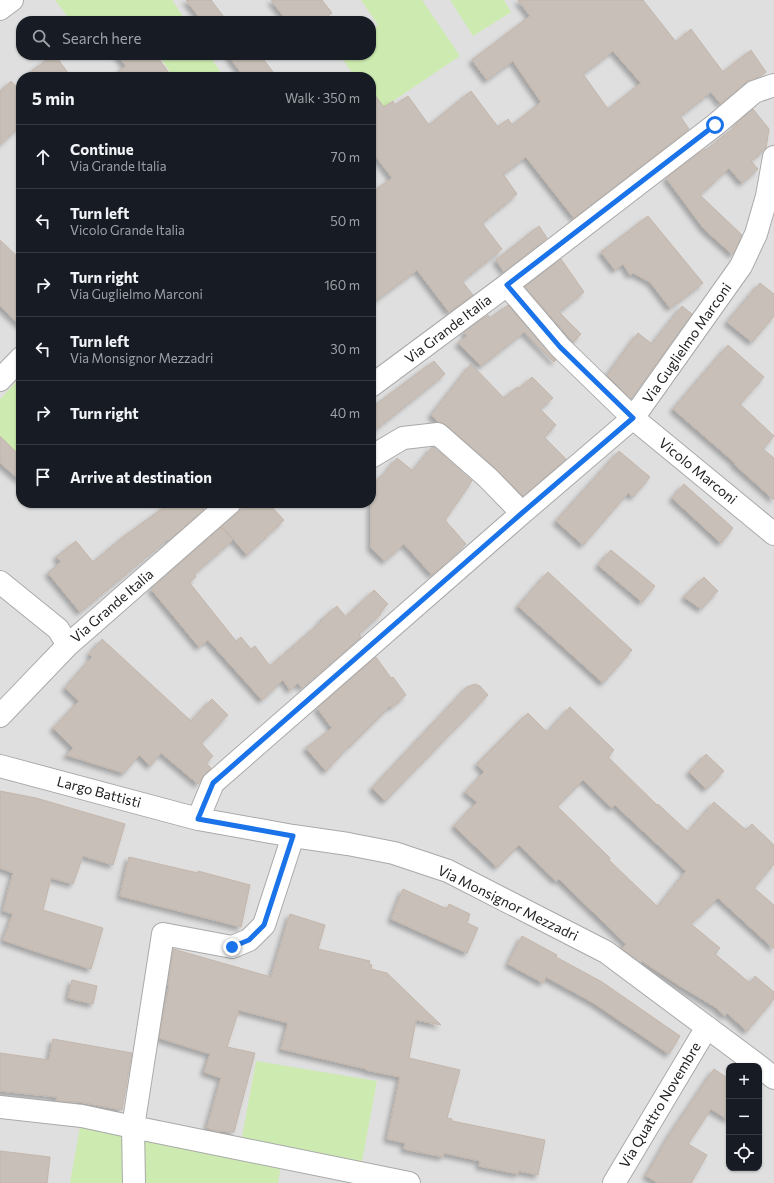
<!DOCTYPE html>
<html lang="en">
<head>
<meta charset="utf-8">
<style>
	:root { --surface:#171b24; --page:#242831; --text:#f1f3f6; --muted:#9ea1a6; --line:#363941 }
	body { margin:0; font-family:Commissioner,sans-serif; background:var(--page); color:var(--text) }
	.controls { position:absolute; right:12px; bottom:12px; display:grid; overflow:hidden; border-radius:8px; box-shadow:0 1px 3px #0004 }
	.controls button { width:36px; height:36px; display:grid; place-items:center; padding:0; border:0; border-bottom:1px solid var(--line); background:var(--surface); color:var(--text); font:20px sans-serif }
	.stop { position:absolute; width:12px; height:12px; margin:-9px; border:3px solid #1a73e8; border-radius:50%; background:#fff }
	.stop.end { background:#1a73e8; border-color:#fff; box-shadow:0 1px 4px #0008 }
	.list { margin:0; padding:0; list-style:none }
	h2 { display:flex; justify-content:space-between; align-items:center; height:52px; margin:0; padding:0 16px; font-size:17px }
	h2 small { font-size:13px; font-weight:400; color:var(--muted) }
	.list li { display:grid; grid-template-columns:26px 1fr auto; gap:12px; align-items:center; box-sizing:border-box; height:64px; padding:0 16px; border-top:1px solid var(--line) }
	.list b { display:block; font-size:15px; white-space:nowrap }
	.list p { margin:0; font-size:13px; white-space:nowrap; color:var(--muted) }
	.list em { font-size:13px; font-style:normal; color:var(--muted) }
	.icon { flex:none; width:22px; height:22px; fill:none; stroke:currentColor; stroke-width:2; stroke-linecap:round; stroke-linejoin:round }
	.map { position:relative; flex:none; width:774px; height:1183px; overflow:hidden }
	.search { position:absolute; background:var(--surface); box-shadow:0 1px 3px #0004; left:16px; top:16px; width:360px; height:44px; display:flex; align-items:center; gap:10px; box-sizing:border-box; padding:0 14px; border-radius:16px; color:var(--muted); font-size:15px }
	.panel { position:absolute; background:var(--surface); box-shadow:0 1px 3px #0004; left:16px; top:72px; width:360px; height:436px; border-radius:16px }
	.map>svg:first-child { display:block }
</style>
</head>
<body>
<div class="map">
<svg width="774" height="1183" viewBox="0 0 774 1183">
	<defs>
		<filter id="shadow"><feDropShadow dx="-3.5" dy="3.5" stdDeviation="2" flood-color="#0004"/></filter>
	</defs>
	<rect width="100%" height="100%" fill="#f2efe9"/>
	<path fill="#e0dfdf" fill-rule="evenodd" d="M 0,0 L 774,0 L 774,1183 L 0,1183 ZM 21,21 L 371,21 L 371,55 L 21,55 ZM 21,77 L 371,77 L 371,503 L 21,503 ZM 729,1066 L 759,1066 L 759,1168 L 729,1168 Z"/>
	<path fill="#cdebb0" d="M 55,0 L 172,0 L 186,21 L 71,21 Z
		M 361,0 L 422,0 L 460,56 L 378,111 L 371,100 L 371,77 L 355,77 L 340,55 L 371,55 L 371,30 L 378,25 Z
		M 450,0 L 504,0 L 511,12 L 473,36 Z
		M 159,55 L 209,55 L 224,77 L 173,77 Z
		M 21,377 L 21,465 L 0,446 L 0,399 Z
		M 256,1061 L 377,1081 L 360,1172 L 283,1154 L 278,1183 L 70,1183 L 82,1116 L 240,1148 Z"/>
	<path fill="#c7bfb8" stroke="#c4b6ab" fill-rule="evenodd" filter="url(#shadow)" d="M 186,0 L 211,0 L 227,21 L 202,21 Z
		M 271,0 L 322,0 L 332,13 L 321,21 L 287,21 Z
		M 518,0 L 643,0 L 676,42 L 691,29 L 723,72 L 751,50 L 766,72 L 761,76 L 746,82 L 721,104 L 711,92 L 680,116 L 689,129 L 574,218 L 526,157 L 503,174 L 517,194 L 482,223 L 502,249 L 462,281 L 473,295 L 449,312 L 417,270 L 371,304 L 371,193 L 392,178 L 371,150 L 371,90 L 384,107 L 393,101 L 395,105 L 408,96 L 429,125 L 471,91 L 498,127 L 508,119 L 512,125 L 541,102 L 513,61 L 487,80 L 472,60 L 530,16 ZM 613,51 L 641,83 L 608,109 L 583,74 Z
		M 53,55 L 55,55 L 71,77 L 24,77 Z
		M 117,55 L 156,55 L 172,77 L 111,77 L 126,66 Z
		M 228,55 L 260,55 L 277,77 L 244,77 Z
		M 11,81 L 21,92 L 21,125 L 0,145 L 0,92 Z
		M 753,109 L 769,129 L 766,148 L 751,161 L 758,169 L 742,183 L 729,168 L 700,195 L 742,235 L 733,255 L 704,229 L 666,178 L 705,149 L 706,150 L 737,125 L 736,124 Z
		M 648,216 L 703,283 L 670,308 L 650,282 L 633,273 L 630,275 L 623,264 L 615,270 L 601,252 Z
		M 539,226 L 547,238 L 504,272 L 496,260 Z
		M 0,240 L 21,260 L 21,326 L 0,306 Z
		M 561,259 L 584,292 L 559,312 L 581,334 L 573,342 L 525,287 Z
		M 760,283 L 774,294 L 774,316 L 752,342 L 727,322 Z
		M 508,305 L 556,360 L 554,362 L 524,332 L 481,366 L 458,343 L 467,336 L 464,332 L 488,315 L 490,318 Z
		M 682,306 L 692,314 L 631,399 L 607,375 L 638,333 L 652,344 Z
		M 728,345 L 764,377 L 740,404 L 774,436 L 763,449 L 774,458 L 774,500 L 734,464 L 735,463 L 673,409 Z
		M 434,361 L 445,374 L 371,433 L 371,408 Z
		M 471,364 L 504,398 L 517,387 L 519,389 L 532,377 L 553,398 L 540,409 L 556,425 L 544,437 L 566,459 L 523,496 L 496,469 L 446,425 L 438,422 L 431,415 Z
		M 0,436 L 21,457 L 21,481 L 0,463 Z
		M 432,447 L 434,447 L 472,481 L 445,520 L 466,544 L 432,575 L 404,544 L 385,561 L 371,548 L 371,485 L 385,473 L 397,458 L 413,471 Z
		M 619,451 L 650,477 L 633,497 L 628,493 L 583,545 L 556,521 Z
		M 684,484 L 733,528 L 721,543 L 672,498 Z
		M 170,503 L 198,503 L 204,509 L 168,541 L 167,540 L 80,612 L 48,573 L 61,562 L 56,557 L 76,541 L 93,562 L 123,537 Z
		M 250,503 L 268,503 L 284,520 L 247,555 L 222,526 Z
		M 221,527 L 233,540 L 194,574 L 196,577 L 189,582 L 236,641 L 241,637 L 251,649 L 255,646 L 270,666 L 321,622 L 320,621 L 337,606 L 346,617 L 374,590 L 388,604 L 380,612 L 381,614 L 359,634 L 361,637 L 302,688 L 298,683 L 290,690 L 283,680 L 262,700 L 208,640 L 199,647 L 151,589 Z
		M 611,550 L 655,586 L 642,602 L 598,565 Z
		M 548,572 L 632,650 L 603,683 L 518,606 Z
		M 704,577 L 718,591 L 701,609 L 684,597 Z
		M 102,639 L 191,721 L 212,699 L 228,715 L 201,743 L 213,756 L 206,763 L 211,768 L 205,774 L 198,784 L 161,753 L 150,766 L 139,755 L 124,773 L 66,755 L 73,748 L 53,728 L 79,701 L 65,688 L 92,657 L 89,654 Z
		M 376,657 L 391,678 L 393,677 L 406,695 L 392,707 L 390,706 L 348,748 L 348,747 L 326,771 L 306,748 L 332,728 L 317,708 Z
		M 475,684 L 480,686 L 488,695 L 385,801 L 372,788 L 467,687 Z
		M 570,707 L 614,750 L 608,757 L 657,805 L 658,804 L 688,832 L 714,802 L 746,830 L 752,824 L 774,845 L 774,864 L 754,888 L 774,905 L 774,949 L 718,898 L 691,924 L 720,948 L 715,954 L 750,983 L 755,976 L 774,992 L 774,999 L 747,1031 L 727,1013 L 725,1016 L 715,1007 L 680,986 L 642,961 L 641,963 L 622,948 L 626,944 L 559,879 L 556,881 L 519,845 L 497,867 L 454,826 L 477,802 L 465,792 L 484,772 L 477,764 L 528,713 L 547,732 ZM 583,780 L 612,808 L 615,805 L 686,871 L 658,907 L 609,860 L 610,858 L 557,806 Z
		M 706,754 L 724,771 L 706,789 L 689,772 Z
		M 0,791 L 36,798 L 125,824 L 113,865 L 83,856 L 73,884 L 51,878 L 43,910 L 103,928 L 91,969 L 37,952 L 3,940 L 13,914 L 3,911 L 13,873 L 0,868 Z
		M 129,857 L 198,873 L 198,871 L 250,885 L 241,927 L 120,896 Z
		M 403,889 L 447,909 L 449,904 L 470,914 L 467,923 L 478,928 L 467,953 L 391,919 Z
		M 290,914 L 325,925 L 318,949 L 370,961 L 369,964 L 372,965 L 371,969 L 387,973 L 441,1025 L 416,1020 L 409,1058 L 460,1070 L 447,1118 L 452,1119 L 452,1121 L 545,1140 L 538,1175 L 519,1171 L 518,1174 L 479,1166 L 480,1161 L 444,1153 L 443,1157 L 404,1149 L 405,1143 L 387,1139 L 400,1077 L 366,1070 L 366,1069 L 281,1049 L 288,1023 L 239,1010 L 227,1047 L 255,1053 L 234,1132 L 217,1131 L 207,1128 L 221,1078 L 204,1072 L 210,1054 L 159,1038 L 169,986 L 168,986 L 173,949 L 271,977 Z
		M 522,936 L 557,955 L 556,957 L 602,982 L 680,1036 L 669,1054 L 592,1002 L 546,977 L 543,983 L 508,964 Z
		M 72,980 L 97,986 L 93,1004 L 68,998 Z
		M 53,1039 L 132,1053 L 122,1110 L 79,1102 L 56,1101 L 57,1097 L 0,1091 L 0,1053 L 49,1060 Z
		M 714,1069 L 729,1079 L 729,1120 L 711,1109 L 688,1144 L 707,1155 L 691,1183 L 658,1183 L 646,1176 L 670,1134 Z
		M 0,1151 L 50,1157 L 47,1183 L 0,1183 Z"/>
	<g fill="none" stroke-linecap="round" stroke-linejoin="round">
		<g stroke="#a9a9a9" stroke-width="24">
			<path id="minor" d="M 0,9 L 12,0
				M 507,285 L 560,347 L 633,418 L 774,534
				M 0,380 L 21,358
				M 371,386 L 507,285 L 715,125 L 754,92 L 774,85
				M 371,457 L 403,438 L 438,434 L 488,478 L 522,513
				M 0,582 L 58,629 L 68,645
				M 0,716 L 68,645 L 230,503
				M 0,766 L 198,819 L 293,836 L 348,844 L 394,853 L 448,871 L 606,952 L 759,1066
				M 198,819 L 213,783 L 522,513 L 633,418 L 741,266 L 756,234 L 767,196 L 774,157
				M 759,1066 L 774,1078
				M 0,1107 L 82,1116 L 133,1127 L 409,1183
				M 134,1183 L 133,1127 L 163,934 L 232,947 L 249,940 L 264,925 L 293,836
				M 614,1183 L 707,1027"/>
		</g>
		<use href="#minor" stroke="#fff" stroke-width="22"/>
	</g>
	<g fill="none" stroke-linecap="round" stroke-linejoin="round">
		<path stroke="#1a73e8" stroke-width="5" d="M 232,947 L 249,940 L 264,925 L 293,836 L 198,819 L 213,783 L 522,513 L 633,418 L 560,347 L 507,285 L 715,125"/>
	</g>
	<g text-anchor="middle" stroke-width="4" stroke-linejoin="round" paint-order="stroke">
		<g font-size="14" fill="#222" stroke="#fff">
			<text transform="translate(448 329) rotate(-37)" y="5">Via Grande Italia</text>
			<text transform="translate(687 343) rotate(-55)" y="5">Via Guglielmo Marconi</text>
			<text transform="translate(698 471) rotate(39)" y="5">Vicolo Marconi</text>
			<text transform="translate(112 606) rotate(-41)" y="5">Via Grande Italia</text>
			<text transform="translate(99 792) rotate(15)" y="5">Largo Battisti</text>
			<text transform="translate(508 903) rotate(26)" y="5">Via Monsignor Mezzadri</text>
			<text transform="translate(660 1105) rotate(-59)" y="5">Via Quattro Novembre</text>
		</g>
	</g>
</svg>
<div class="controls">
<button>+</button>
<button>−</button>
<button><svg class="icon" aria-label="locate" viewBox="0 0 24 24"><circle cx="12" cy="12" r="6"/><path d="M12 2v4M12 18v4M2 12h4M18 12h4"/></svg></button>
</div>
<div class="stop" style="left:715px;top:125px"></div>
<div class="stop end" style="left:232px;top:947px"></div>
<div class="search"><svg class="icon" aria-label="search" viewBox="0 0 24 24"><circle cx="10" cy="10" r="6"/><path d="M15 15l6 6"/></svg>Search here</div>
<section class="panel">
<h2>5 min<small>Walk · 350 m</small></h2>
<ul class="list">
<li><svg class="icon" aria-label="ahead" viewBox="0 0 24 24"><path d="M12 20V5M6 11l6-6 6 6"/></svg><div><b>Continue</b><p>Via Grande Italia</p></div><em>70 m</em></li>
<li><svg class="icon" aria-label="left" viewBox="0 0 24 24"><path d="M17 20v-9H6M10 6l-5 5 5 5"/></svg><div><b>Turn left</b><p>Vicolo Grande Italia</p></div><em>50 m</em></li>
<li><svg class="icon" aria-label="right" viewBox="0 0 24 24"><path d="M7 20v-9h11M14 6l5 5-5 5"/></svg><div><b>Turn right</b><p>Via Guglielmo Marconi</p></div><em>160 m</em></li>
<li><svg class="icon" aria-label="left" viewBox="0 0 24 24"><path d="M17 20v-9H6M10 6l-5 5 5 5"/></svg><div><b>Turn left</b><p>Via Monsignor Mezzadri</p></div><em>30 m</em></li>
<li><svg class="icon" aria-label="right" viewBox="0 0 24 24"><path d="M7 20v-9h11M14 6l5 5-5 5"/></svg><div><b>Turn right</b></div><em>40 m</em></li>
<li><svg class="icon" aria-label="arrive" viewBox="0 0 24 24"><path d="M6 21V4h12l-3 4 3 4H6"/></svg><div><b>Arrive at destination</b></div></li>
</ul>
</section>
</div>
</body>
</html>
